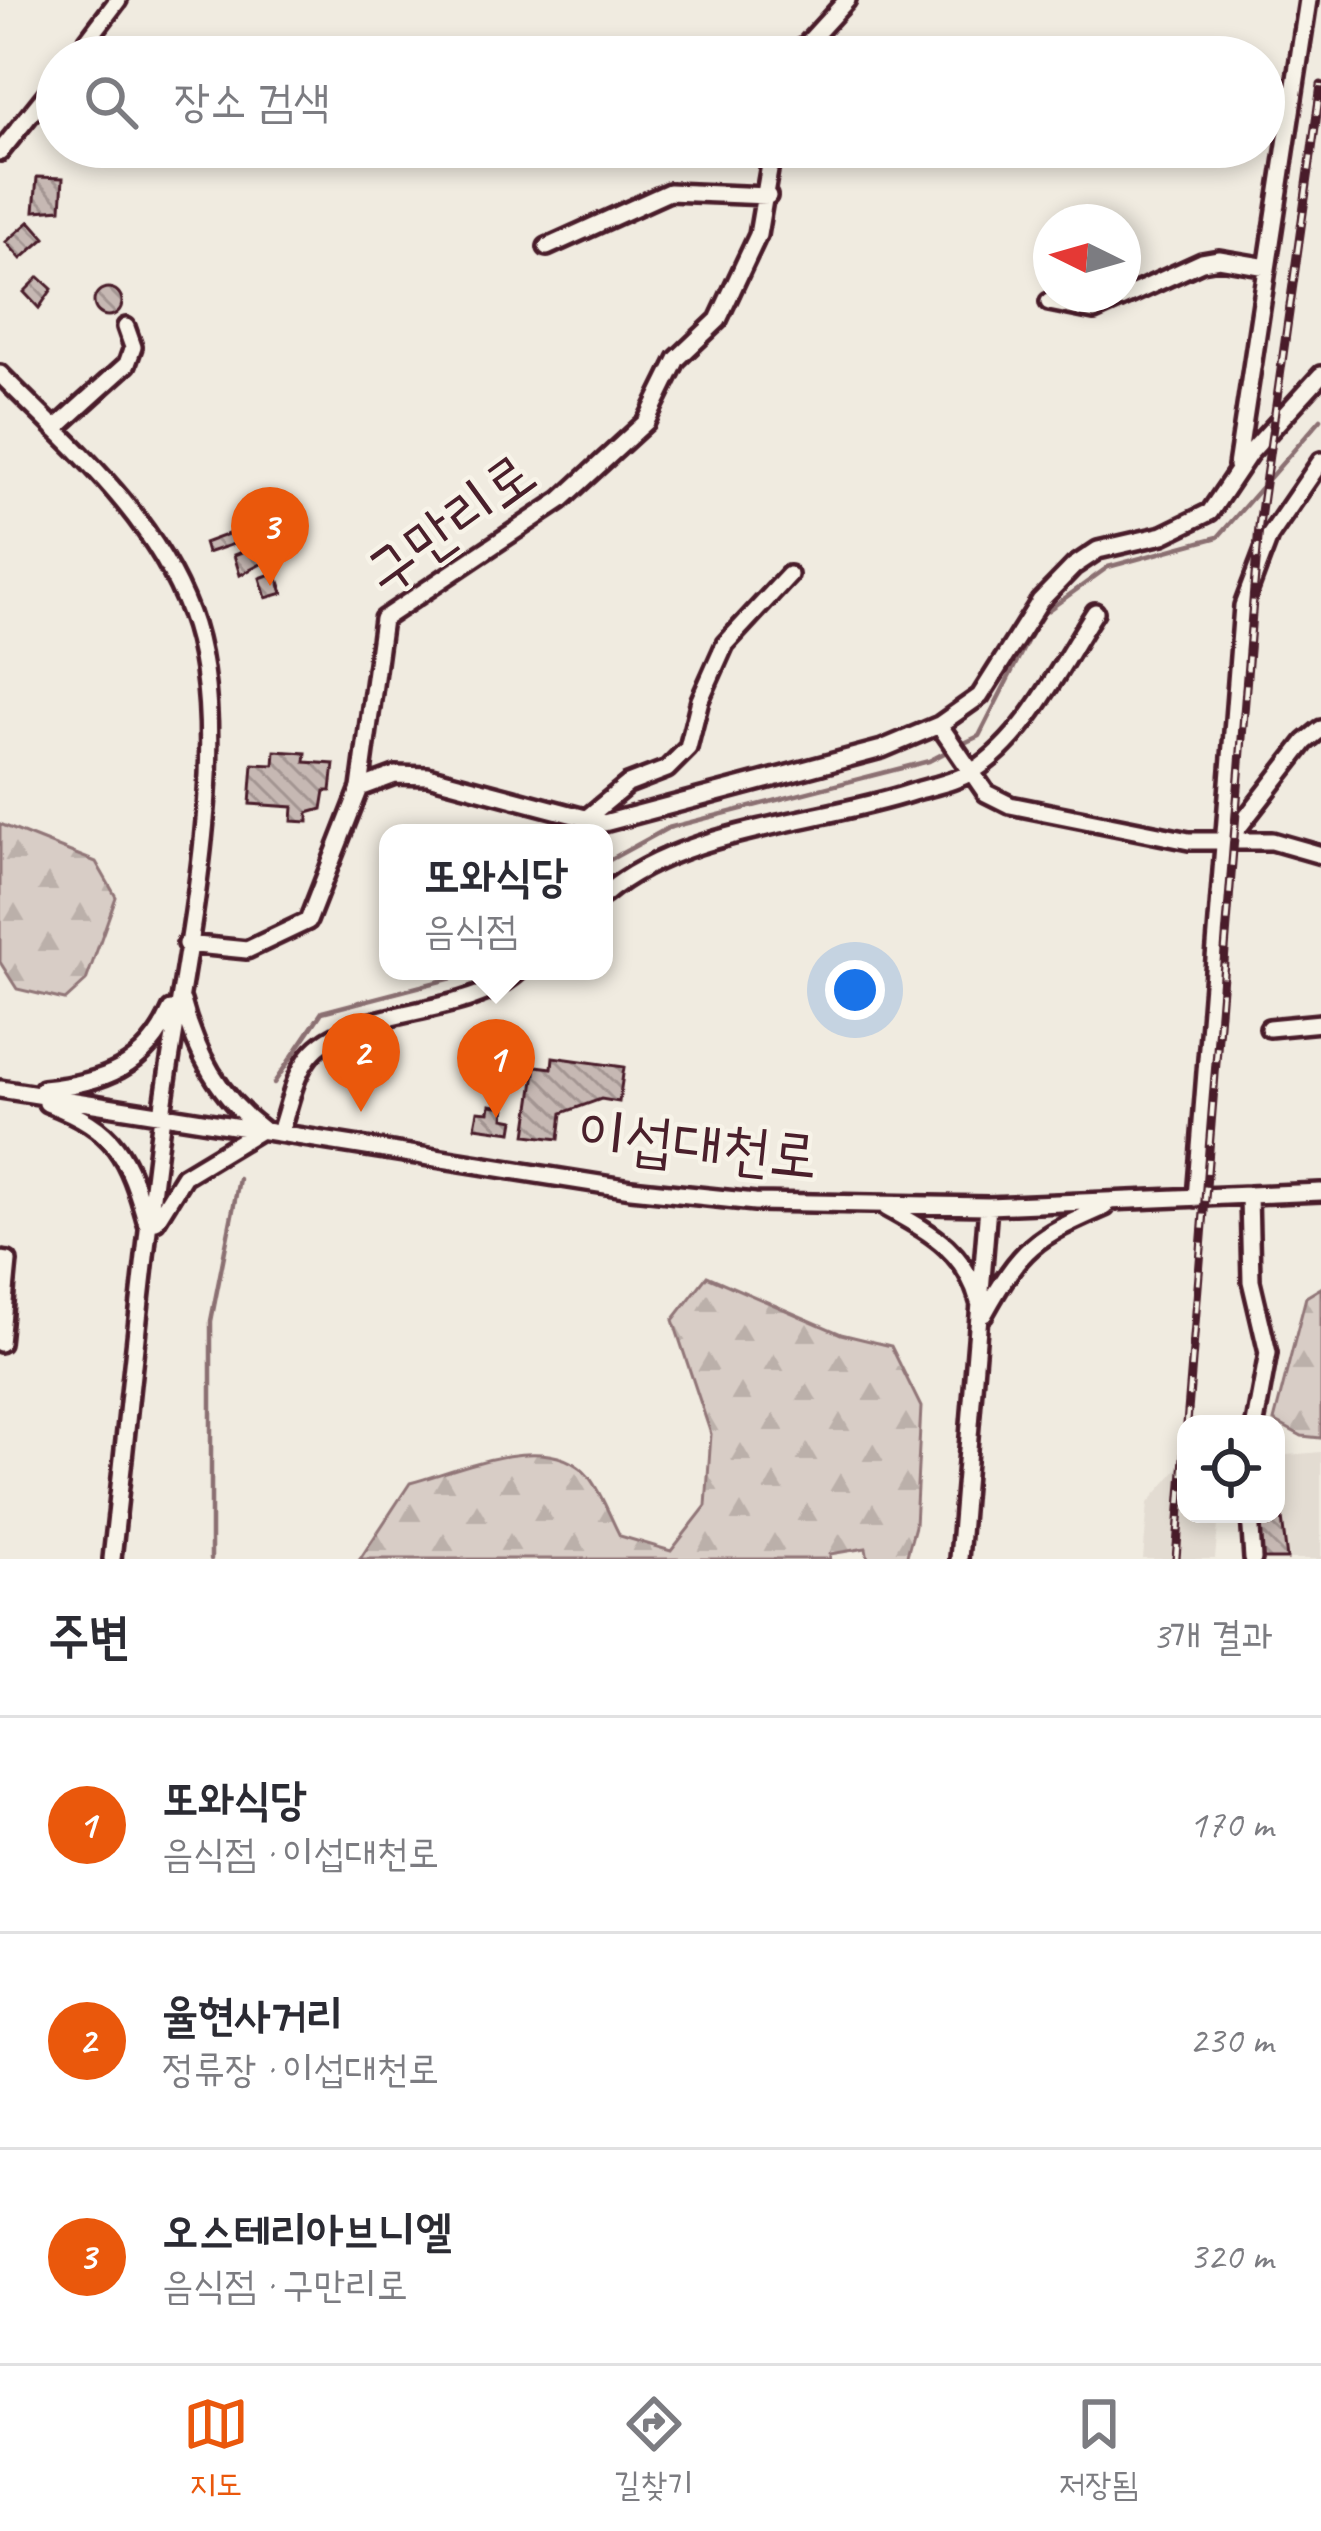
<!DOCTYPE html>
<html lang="ko">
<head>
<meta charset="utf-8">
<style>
	:root { --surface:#fff; --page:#f7f7f7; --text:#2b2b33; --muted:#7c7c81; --line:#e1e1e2; --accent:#ea580c }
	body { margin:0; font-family:Caveat,"Poor Story",sans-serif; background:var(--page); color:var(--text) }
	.controls { position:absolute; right:36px; bottom:36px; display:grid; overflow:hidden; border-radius:24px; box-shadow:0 6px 18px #0003 }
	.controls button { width:108px; height:108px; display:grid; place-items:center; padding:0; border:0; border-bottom:3px solid var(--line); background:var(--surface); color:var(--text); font:60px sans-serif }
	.compass { position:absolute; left:1033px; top:204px; width:108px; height:108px; border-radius:50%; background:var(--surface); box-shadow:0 6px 18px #0003; rotate:275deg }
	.you { position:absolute; left:855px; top:990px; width:42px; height:42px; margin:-30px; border:9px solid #fff; border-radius:50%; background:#1a73e8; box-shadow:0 0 0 18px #1a73e833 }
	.badge { display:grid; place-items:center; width:78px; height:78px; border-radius:50%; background:var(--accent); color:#fff; font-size:39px; font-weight:700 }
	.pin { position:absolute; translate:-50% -99px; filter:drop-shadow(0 3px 6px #0008) }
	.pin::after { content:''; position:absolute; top:63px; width:42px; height:36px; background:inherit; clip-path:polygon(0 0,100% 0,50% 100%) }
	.popup { position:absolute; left:379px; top:824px; width:234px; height:156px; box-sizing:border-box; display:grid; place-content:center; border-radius:24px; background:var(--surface); filter:drop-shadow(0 3px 9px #0005); font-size:39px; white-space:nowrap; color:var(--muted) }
	.popup b { font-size:45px; color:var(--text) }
	.popup::after { content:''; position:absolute; left:50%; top:100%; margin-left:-24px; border:24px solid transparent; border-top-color:var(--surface) }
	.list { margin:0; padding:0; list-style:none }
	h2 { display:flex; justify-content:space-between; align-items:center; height:156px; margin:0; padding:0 48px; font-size:51px }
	h2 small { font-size:39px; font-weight:400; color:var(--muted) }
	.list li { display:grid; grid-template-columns:78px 1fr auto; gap:36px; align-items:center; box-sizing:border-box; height:216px; padding:0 48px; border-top:3px solid var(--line) }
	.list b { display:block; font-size:45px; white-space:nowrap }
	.list p { margin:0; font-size:39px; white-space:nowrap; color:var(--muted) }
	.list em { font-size:39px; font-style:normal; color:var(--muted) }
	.icon { flex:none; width:66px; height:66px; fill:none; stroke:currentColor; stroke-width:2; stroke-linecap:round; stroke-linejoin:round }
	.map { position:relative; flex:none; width:1321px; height:1559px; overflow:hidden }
	.search { position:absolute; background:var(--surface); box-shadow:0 6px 18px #0003; left:36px; right:36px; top:36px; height:132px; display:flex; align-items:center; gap:30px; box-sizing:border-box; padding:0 42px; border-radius:66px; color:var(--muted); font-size:45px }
	.sheet { height:804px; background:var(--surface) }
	nav { display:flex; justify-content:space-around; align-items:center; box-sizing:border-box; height:168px; border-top:3px solid var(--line); background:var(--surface); font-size:33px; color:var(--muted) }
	nav a { display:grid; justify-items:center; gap:6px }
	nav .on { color:var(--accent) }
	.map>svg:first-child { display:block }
</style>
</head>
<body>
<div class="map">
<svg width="1321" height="1559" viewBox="0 0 1321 1559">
	<defs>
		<pattern id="forest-firs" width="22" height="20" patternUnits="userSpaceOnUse" patternTransform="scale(3)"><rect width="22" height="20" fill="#d8cdc6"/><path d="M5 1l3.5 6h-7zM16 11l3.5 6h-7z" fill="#bbb0aa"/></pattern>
		<pattern id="building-back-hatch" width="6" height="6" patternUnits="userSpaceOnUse" patternTransform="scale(3)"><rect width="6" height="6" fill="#c6b8b3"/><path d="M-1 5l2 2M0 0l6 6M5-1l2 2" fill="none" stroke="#a39592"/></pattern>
	</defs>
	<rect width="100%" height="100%" fill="#f0ebe0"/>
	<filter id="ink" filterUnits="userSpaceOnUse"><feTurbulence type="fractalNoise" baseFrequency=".00833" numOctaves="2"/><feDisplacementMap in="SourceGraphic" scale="24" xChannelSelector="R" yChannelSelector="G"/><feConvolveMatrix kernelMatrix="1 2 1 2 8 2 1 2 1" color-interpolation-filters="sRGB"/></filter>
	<g filter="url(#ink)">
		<path fill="#e3dcd2" d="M 1321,1452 L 1321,1559 L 1258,1559 L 1254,1514 L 1276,1514 L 1276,1456 Z
			M 1186,1459 L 1186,1514 L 1219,1514 L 1215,1559 L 1143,1559 L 1148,1503 Z"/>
		<path fill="url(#forest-firs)" stroke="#917678" stroke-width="3" d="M 0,824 L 96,862 L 116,897 L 86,981 L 65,1000 L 17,989 L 0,962 Z
			M 707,1276 L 841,1334 L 891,1346 L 921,1407 L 915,1526 L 906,1559 L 868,1559 L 866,1548 L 830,1554 L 830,1559 L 360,1559 L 410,1483 C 460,1470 549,1428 589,1477 C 602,1494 610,1517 620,1536 L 671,1551 L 706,1506 L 711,1434 L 673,1320 Z
			M 1321,1288 L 1321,1438 L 1302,1436 L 1274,1421 L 1306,1297 Z"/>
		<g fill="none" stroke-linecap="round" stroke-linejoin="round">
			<path stroke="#8b6f72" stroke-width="4.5" d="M 960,745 L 979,736 L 1040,616 L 1108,567 L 1218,537 L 1321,419
				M 604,863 L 668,828 L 929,761 L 950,750
				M 274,1083 L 322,1012 L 479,971
				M 211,1559 L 211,1321 L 239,1179"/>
		</g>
		<path fill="url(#building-back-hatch)" stroke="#4a1f2b" stroke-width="3" d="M 37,177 L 63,178 L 61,209 L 34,211 Z
			M 30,221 L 45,238 L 21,259 L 6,242 Z
			M 39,277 L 52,289 L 39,308 L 24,292 Z
			M94 302a14 14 0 1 1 28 0a14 14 0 1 1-28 0Z
			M 271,518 L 275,530 L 207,553 L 204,543 Z
			M 286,538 L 293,557 L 273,564 L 283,593 L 266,598 L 260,578 L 271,574 L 267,561 L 240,575 L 234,555 L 252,548 L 254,554 Z
			M 275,751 L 306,753 L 305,762 L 334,764 L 331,791 L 325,791 L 322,809 L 308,813 L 308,822 L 292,821 L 293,807 L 250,804 L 253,764 L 274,765 Z
			M 553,1057 L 624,1067 L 619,1102 L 601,1099 L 562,1113 L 559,1139 L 526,1135 L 536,1066 L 552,1068 Z
			M 490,1105 L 505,1107 L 504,1118 L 514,1120 L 512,1132 L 475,1127 L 478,1111 L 489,1112 Z
			M 1282,1518 L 1287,1559 L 1261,1559 L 1256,1522 Z"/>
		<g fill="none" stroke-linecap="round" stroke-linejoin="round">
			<g stroke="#4a1f2b" stroke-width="24">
				<path id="minor" d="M 75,57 L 118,0
					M 795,57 L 847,0
					M 0,152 L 57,81
					M 547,247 L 669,192 L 768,196
					M 1049,302 L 1094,311 L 1202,262 L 1219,259 L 1267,267
					M 0,374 C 72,447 153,514 190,613 C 238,740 181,971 163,1108 C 143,1258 129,1409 112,1559
					M 55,429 L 127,364 L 133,347 L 126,327
					M 1237,466 L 1308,0
					M 942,729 L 986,793 L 1010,805 L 1189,841 L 1272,841 L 1321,855
					M 360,788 L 395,775 L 428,776 L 604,823 L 882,749 L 939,725 L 980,696 L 1040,601 L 1074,566 L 1098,550 L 1163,535 L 1210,512 L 1249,454 L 1321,375
					M 588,817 L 628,784 L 667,769 L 688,748 L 700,700 L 725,644 L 789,575
					M 1228,841 L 1305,742 L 1321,729
					M 604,895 C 682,828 816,824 913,792 C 932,786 956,782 973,771 C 1027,737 1061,664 1095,612
					M 186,944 L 247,950 L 308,921 L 360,788 L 383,619 L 561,500 L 646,422 L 677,359 L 718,320 L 758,235 L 773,147
					M 1269,1028 L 1321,1023
					M 0,1089 L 631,1189 L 755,1202 L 988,1206 L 1321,1192
					M 43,1089 C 102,1083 146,1068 171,1010
					M 47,1103 C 116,1129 128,1155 147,1224
					M 280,1132 C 288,1110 293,1080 306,1061 C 341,1005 465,1021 519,971
					M 1249,1195 L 1251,1281 L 1268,1353 L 1255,1424
					M 1196,1198 L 1243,606 L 1269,537 L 1321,461
					M 887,1208 C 931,1233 965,1250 979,1302
					M 156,1221 L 184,1176 L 262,1129 C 219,1097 196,1053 182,1001
					M 0,1260 L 8,1261 L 0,1343
					M 984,1314 C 1022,1246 1034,1238 1105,1207
					M 1250,1514 L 1253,1559
					M 959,1559 L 988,1206"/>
			</g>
			<use href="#minor" stroke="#f7f3e8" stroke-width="15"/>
			<g stroke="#4a1f2b" stroke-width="9">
				<path id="rail" d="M 1187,1424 L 1259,526 L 1321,85
					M 1176,1559 L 1186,1432"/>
			</g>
			<use href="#rail" stroke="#f7f3e8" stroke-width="4.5" stroke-dasharray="14" stroke-linecap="butt"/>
		</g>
	</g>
	<g text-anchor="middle" stroke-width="9" stroke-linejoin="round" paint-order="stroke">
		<g font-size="60" fill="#4a1f2b" stroke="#f7f3e8">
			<text transform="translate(449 522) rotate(-36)" y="21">구만리로</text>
			<text transform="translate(698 1143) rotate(6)" y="21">이섭대천로</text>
		</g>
	</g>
</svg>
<div class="controls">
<button><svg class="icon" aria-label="locate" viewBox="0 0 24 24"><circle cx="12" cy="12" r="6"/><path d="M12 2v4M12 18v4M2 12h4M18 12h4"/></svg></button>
</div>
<svg class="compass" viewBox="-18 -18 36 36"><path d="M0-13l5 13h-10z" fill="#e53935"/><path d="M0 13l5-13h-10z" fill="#7c7c81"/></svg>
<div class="you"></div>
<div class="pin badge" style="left:496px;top:1118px">1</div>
<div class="popup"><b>또와식당</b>음식점</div>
<div class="pin badge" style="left:361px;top:1112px">2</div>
<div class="pin badge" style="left:270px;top:586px">3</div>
<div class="search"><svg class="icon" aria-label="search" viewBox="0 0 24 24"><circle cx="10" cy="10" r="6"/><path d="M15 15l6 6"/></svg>장소 검색</div>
</div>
<section class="sheet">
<h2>주변<small>3개 결과</small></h2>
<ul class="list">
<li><span class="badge">1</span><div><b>또와식당</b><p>음식점 · 이섭대천로</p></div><em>170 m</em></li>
<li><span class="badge">2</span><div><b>율현사거리</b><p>정류장 · 이섭대천로</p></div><em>230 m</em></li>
<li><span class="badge">3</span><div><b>오스테리아브니엘</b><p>음식점 · 구만리로</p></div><em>320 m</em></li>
</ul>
</section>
<nav>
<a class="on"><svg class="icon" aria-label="map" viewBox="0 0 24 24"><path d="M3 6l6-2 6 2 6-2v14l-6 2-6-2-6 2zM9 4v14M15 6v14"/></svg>지도</a>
<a><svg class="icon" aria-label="directions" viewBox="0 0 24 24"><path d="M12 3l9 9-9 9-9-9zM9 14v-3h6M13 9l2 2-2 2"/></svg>길찾기</a>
<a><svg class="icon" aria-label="saved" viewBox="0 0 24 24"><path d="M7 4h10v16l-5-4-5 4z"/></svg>저장됨</a>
</nav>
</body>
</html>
